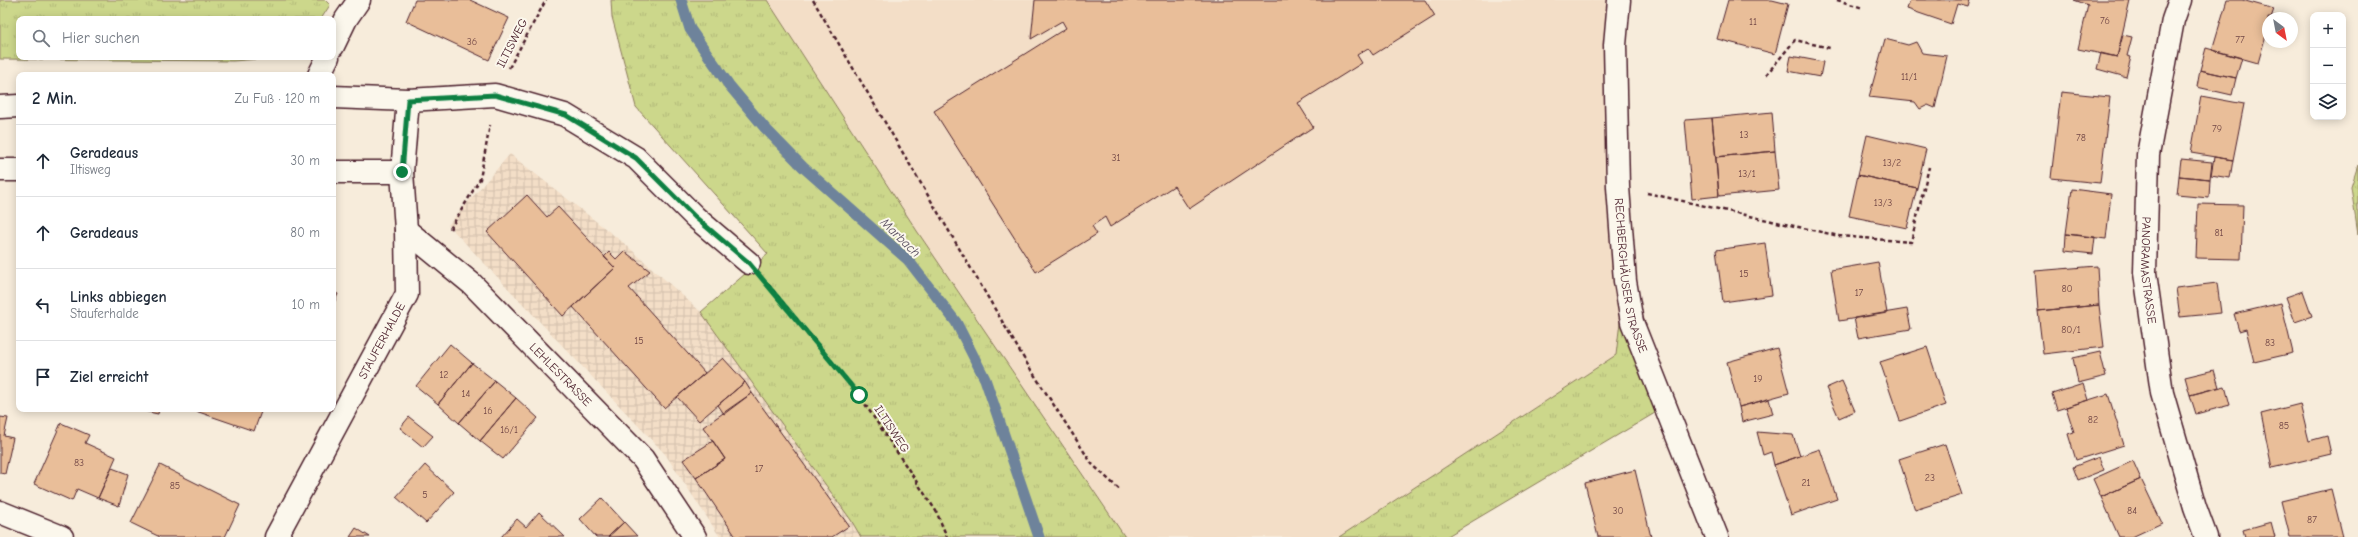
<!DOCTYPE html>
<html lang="de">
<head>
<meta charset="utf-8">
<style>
	:root { --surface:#fff; --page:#f2f2f3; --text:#1f2937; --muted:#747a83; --line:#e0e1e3 }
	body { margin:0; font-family:"Comic Neue",sans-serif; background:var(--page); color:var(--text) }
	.controls { position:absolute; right:12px; top:12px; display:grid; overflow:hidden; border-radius:8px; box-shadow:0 2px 10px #0003 }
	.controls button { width:36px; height:36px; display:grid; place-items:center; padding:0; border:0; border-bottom:1px solid var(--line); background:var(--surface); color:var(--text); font:20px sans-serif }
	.compass { position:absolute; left:2262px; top:12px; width:36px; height:36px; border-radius:50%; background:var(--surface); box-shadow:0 2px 10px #0003; rotate:148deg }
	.stop { position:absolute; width:12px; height:12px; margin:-9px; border:3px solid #0b8043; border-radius:50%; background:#fff }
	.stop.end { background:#0b8043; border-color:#fff; box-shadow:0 1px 4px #0008 }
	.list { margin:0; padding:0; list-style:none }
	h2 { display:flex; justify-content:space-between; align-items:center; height:52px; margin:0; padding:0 16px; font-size:17px }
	h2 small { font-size:13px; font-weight:400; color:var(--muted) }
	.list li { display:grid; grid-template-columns:26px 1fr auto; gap:12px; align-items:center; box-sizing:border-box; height:72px; padding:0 16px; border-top:1px solid var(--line) }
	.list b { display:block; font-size:15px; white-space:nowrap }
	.list p { margin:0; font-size:13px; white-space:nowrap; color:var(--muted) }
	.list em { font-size:13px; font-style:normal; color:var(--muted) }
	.icon { flex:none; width:22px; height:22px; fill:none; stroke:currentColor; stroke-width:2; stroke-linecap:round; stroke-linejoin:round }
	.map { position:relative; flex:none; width:2358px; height:537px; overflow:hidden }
	.search { position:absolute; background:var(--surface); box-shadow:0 2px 10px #0003; left:16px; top:16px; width:320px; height:44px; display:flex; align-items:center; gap:10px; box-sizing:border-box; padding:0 14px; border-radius:8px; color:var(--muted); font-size:15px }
	.panel { position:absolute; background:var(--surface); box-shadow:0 2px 10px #0003; left:16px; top:72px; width:320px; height:340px; border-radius:8px }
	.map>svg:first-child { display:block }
</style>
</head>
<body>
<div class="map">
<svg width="2358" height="537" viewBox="0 0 2358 537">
	<defs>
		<pattern id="industrial-grid" width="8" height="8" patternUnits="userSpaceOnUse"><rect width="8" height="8" fill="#f3dec7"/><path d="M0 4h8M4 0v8" fill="none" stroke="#d2beab"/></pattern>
		<pattern id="grass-tufts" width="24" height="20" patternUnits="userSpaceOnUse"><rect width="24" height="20" fill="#ccd78b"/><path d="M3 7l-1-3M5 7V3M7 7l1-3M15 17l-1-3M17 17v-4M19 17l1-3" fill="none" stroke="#b1b878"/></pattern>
	</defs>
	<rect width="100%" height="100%" fill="#f7ecdb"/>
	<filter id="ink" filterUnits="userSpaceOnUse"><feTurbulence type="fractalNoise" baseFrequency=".025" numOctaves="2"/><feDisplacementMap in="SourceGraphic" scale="8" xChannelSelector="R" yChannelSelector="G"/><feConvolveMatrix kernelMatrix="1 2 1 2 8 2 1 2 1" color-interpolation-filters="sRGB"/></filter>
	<g filter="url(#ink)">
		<path fill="#f3dec7" d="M 767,0 L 1619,0 L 1625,281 L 1616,355 L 1339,537 L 1125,537 L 917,231 Z"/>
		<path fill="url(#industrial-grid)" d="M 510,154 L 625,244 L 701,312 L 851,520 L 861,537 L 720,537 L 665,454 L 448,225 Z"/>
		<path fill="url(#grass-tufts)" stroke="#8b7b5b" d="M 0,0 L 325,0 L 330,5 L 321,19 L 19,19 L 19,57 L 285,57 L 233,61 L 0,59 Z
			M 611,0 L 767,0 L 917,231 L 1125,537 L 861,537 L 851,520 L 701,312 L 768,254 L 636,107 L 612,17 Z
			M 2358,165 L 2358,235 L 2351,187 Z
			M 1625,281 L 1665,407 L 1446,537 L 1339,537 L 1616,355 Z"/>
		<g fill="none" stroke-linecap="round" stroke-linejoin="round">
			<path stroke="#6e839b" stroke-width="11" d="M 681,0 L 690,29 L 729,85 L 765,128 L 803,167 L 908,260 L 956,322 L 985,379 L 1039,537"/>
		</g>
		<path fill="#e9be99" stroke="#4a1f2b" d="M 415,0 L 470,0 L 509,18 L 489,60 L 406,21 Z
			M 1035,0 L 1425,0 L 1435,16 L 1373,55 L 1368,48 L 1357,55 L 1362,63 L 1298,103 L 1313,127 L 1189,209 L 1174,186 L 1110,227 L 1105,217 L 1092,226 L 1097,234 L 1036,272 L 934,111 L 1066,28 L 1062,21 L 1031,39 Z
			M 1728,0 L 1772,0 L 1788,4 L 1775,54 L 1717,39 Z
			M 1910,0 L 1970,0 L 1968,7 L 1957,4 L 1951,24 L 1907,9 Z
			M 2074,0 L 2130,0 L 2117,57 L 2078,49 L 2088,5 Z
			M 2227,0 L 2242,0 L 2274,9 L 2271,18 L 2268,18 L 2268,28 L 2258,63 L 2212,50 Z
			M 2123,35 L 2132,37 L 2127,56 L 2131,57 L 2126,77 L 2097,69 L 2101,53 L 2117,57 Z
			M 1885,39 L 1908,45 L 1916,42 L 1922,53 L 1947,56 L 1935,108 L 1928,105 L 1920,109 L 1915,102 L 1869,97 Z
			M 2206,48 L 2242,58 L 2236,78 L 2200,70 Z
			M 1791,56 L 1823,62 L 1820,77 L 1788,71 Z
			M 2200,70 L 2236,78 L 2232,95 L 2197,87 Z
			M 2061,92 L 2110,97 L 2100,183 L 2051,178 Z
			M 2201,96 L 2244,104 L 2233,160 L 2191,153 Z
			M 1772,112 L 1775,151 L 1716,157 L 1712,118 Z
			M 1712,118 L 1719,196 L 1692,199 L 1685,120 Z
			M 1867,135 L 1926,149 L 1917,188 L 1858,175 Z
			M 1775,151 L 1779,190 L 1719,196 L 1716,157 Z
			M 2214,157 L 2233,160 L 2230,178 L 2211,175 Z
			M 2181,159 L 2212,162 L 2210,179 L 2179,176 Z
			M 1858,175 L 1917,188 L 1907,228 L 1849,216 Z
			M 2179,176 L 2210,179 L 2209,198 L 2177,195 Z
			M 2072,189 L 2111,194 L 2106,239 L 2066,234 Z
			M 527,195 L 547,217 L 558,207 L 615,268 L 563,316 L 487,232 Z
			M 2198,204 L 2243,205 L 2241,259 L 2196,258 Z
			M 2066,234 L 2095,237 L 2093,254 L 2065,251 Z
			M 1765,243 L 1772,295 L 1723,302 L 1716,250 Z
			M 624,251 L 650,271 L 629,288 L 705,373 L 664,408 L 573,307 L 615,268 L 604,257 L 609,252 L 616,259 Z
			M 1878,262 L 1887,313 L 1839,321 L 1831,270 Z
			M 2097,266 L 2099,305 L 2038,311 L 2035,271 Z
			M 2217,283 L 2221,313 L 2180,317 L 2176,288 Z
			M 2303,291 L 2312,316 L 2295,322 L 2286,297 Z
			M 333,292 L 338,294 L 333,305 Z
			M 2281,303 L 2293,353 L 2254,362 L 2246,329 L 2239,331 L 2234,314 Z
			M 2099,305 L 2104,347 L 2043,354 L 2038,311 Z
			M 1907,309 L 1911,329 L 1858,338 L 1854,318 Z
			M 450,344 L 472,363 L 438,404 L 416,386 Z
			M 1927,347 L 1946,405 L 1900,421 L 1880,362 Z
			M 1777,348 L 1789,393 L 1739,407 L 1727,362 Z
			M 2100,352 L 2106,376 L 2078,383 L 2073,358 Z
			M 723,358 L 745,382 L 699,421 L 677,397 Z
			M 472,363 L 495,381 L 459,423 L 438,404 Z
			M 2214,370 L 2219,387 L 2190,395 L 2185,377 Z
			M 495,381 L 516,398 L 480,441 L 459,423 Z
			M 1842,381 L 1855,411 L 1839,418 L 1826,388 Z
			M 745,382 L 752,393 L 724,414 L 718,405 Z
			M 2083,384 L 2088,400 L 2057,410 L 2052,394 Z
			M 2225,386 L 2230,405 L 2196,414 L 2190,395 Z
			M 752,393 L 849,526 L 832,537 L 736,537 L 696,478 L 725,459 L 703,427 Z
			M 2108,394 L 2124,445 L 2076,460 L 2068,434 L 2074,432 L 2066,407 Z
			M 516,398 L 538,418 L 503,459 L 480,441 Z
			M 1769,399 L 1773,414 L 1742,422 L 1739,407 Z
			M 2300,404 L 2309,441 L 2327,436 L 2331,454 L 2272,468 L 2261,414 Z
			M 134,409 L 159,409 L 158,414 Z
			M 190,409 L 262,409 L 254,431 Z
			M 0,417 L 8,418 L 4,436 L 13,438 L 5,474 L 0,473 Z
			M 409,417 L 433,436 L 423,447 L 400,428 Z
			M 61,423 L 89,435 L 85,443 L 116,457 L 98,498 L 77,489 L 72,501 L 34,484 Z
			M 1757,432 L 1793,435 L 1800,456 L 1774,465 L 1771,452 L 1763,455 Z
			M 713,441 L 725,459 L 696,478 L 683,460 Z
			M 1945,444 L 1962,495 L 1915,510 L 1899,459 Z
			M 1820,449 L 1837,499 L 1791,515 L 1774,465 Z
			M 2099,457 L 2104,470 L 2078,480 L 2073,467 Z
			M 2133,461 L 2141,479 L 2101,497 L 2093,479 Z
			M 160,465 L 240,505 L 225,537 L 160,537 L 131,523 Z
			M 425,465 L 454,492 L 426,523 L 396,497 Z
			M 112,468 L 128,474 L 119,506 L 98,498 Z
			M 1635,470 L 1651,537 L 1598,537 L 1585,483 Z
			M 2141,479 L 2162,523 L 2132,537 L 2119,537 L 2101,497 Z
			M 2331,489 L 2343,537 L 2290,537 L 2281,501 Z
			M 602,498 L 624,522 L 608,537 L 596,537 L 580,519 Z
			M 539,512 L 565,537 L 501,537 L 517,519 L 526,527 Z
			M 624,522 L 637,536 L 608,537 Z
			M 2271,522 L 2275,537 L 2245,537 L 2243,530 Z
			M 356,528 L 370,537 L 350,537 Z"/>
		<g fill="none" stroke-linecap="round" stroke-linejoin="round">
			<g stroke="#4a1f2b" stroke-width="25">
				<g id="street">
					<path id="s1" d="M 2180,0 L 2173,20 L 2148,155 L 2145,273 L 2162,393 L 2195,507 L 2206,537"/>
					<path d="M 333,46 L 346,19 L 359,0"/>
					<path d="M 319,75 L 328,57"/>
					<path d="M 333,97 L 408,100 L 495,95 L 565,115 L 636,158 L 695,217 L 749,263"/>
					<path d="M 0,107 L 19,106"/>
					<path d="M 0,170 L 19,170"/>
					<path d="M 333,172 L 402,172"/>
					<path id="s2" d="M 406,230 L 472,284 L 643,459 L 695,537"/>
					<path d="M 0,512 L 62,537"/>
					<path id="s3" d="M 276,537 L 407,294 L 406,230 L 402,172 L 408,100"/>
				</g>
			</g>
			<g stroke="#4a1f2b" stroke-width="25">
				<g id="secondary">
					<path id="s4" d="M 1619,0 L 1615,45 L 1618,187 L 1625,281 L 1632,322 L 1717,537"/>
				</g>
			</g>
			<path stroke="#4a1f2b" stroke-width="2.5" stroke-dasharray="4 3" stroke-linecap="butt" d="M 813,0 L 1026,362 L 1092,464 L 1120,490
				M 1837,0 L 1863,8
				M 509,68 L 546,0
				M 1766,75 L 1795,40 L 1830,48
				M 1647,193 L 1839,236 L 1911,242 L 1929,167
				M 450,229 L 480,179 L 490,125
				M 768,285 L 859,395 L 936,511 L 947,537"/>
			<use href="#street" stroke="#fbf7ec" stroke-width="22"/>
			<use href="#secondary" stroke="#fbf7ec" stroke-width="22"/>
		</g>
	</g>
	<g fill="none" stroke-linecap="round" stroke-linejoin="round" filter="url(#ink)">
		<path stroke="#0b8043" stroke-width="5" d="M 402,172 L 408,100 L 495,95 L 566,115 L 636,158 L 695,217 L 749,263 L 859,395"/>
	</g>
	<g text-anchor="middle" stroke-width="4" stroke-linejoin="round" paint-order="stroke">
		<g font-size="10" fill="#724746">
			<text x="2105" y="24">76</text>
			<text x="1753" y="25">11</text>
			<text x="2240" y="43">77</text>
			<text x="472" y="45">36</text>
			<text x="1909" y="80">11/1</text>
			<text x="2217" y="132">79</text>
			<text x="1744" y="138">13</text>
			<text x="2081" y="141">78</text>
			<text x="1116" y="161">31</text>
			<text x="1892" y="166">13/2</text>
			<text x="1747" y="177">13/1</text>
			<text x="1883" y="206">13/3</text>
			<text x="2219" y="236">81</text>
			<text x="1744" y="277">15</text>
			<text x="2067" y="292">80</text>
			<text x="1859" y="296">17</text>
			<text x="2071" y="333">80/1</text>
			<text x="639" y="344">15</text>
			<text x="2270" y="346">83</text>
			<text x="444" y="378">12</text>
			<text x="1758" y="382">19</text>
			<text x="466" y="397">14</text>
			<text x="488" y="414">16</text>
			<text x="2093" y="423">82</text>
			<text x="2284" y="429">85</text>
			<text x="509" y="433">16/1</text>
			<text x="79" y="466">83</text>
			<text x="759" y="472">17</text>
			<text x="1930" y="481">23</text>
			<text x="1806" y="486">21</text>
			<text x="175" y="489">85</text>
			<text x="425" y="498">5</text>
			<text x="1618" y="514">30</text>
			<text x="2132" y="514">84</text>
			<text x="2312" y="523">87</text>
		</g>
		<g font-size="12" fill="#4a1f2b" stroke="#fbf7ec">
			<text transform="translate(512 43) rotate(-63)" y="4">ILTISWEG</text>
			<text dy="4" stroke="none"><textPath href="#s1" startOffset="274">PANORAMASTRASSE</textPath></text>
			<text dy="4" stroke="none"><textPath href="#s4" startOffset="277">RECHBERGHÄUSER STRASSE</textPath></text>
			<text dy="4" stroke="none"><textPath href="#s3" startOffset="223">STAUFERHALDE</textPath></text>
			<text dy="4" stroke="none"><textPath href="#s2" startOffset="212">LEHLESTRASSE</textPath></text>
			<text transform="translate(892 429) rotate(57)" y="4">ILTISWEG</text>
		</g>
		<g font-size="13" font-style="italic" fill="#5c5163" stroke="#fbf7ec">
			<text transform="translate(901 237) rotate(44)" y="5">Marbach</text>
		</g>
	</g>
</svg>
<div class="controls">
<button>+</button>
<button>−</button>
<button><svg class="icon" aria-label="layers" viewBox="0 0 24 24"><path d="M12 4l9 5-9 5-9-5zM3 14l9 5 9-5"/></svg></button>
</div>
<svg class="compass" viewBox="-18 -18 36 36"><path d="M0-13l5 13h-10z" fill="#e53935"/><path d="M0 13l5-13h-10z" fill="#747a83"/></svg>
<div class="stop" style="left:859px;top:395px"></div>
<div class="stop end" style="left:402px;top:172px"></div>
<div class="search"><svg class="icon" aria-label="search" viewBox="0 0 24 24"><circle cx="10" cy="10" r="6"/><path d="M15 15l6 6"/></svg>Hier suchen</div>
<section class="panel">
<h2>2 Min.<small>Zu Fuß · 120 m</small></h2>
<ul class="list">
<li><svg class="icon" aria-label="ahead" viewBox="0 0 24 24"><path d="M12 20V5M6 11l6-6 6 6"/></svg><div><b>Geradeaus</b><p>Iltisweg</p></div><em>30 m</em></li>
<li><svg class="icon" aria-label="ahead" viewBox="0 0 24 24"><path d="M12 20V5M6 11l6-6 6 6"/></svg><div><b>Geradeaus</b></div><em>80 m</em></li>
<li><svg class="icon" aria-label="left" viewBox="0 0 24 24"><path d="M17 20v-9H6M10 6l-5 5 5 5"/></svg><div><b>Links abbiegen</b><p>Stauferhalde</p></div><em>10 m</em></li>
<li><svg class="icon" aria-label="arrive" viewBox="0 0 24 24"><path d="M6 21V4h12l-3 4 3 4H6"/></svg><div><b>Ziel erreicht</b></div></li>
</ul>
</section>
</div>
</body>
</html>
